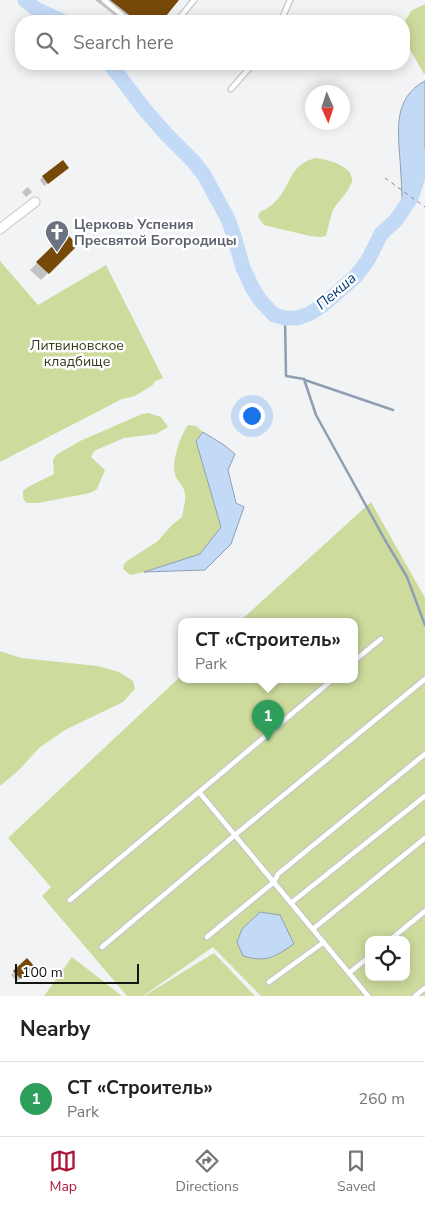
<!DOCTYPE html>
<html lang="en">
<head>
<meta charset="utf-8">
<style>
	:root { --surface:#fff; --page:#f2f2f2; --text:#222; --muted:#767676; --line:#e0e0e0; --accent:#aa1336 }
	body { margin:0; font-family:"Nunito Sans",sans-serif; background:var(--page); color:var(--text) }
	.controls { position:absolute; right:15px; bottom:15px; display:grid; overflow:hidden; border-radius:10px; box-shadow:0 2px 12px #0003 }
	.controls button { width:45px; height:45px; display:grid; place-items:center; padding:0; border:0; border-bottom:1px solid var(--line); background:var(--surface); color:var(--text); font:25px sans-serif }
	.compass { position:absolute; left:305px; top:85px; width:45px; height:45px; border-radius:50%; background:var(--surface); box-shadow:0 2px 12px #0003; rotate:177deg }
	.scale { position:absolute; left:15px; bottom:12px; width:124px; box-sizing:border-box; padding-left:5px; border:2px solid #131414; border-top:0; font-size:14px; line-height:18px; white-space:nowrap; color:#131414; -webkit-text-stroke:4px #fff; paint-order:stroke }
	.you { position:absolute; left:251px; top:415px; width:18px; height:18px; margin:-12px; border:4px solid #fff; border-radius:50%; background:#1a73e8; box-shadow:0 0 0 8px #1a73e833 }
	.badge { display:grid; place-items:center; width:32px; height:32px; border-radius:50%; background:var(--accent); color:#fff; font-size:16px; font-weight:700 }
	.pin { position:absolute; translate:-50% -41px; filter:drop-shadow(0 1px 2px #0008) }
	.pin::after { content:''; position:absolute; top:26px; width:18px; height:15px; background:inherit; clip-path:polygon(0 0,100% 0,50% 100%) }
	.popup { position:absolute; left:178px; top:618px; width:180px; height:65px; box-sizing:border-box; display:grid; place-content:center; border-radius:10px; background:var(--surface); filter:drop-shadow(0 1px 4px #0005); font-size:16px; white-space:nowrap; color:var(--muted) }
	.popup b { font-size:19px; color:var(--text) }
	.popup::after { content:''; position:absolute; left:50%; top:100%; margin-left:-10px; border:10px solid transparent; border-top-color:var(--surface) }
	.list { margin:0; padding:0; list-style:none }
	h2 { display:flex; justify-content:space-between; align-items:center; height:65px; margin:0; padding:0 20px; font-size:21px }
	h2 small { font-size:16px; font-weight:400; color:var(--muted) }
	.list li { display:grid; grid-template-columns:32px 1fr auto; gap:15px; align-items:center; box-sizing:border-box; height:75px; padding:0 20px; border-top:1px solid var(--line) }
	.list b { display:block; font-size:19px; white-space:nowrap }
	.list p { margin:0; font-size:16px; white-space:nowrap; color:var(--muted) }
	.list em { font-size:16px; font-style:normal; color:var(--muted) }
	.icon { flex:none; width:28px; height:28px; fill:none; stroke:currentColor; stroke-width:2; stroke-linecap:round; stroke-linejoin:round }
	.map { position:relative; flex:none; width:425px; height:996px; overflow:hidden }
	.search { position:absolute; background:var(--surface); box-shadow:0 2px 12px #0003; left:15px; right:15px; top:15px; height:55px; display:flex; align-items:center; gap:12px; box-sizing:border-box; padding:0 18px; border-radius:20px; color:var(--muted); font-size:19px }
	.sheet { height:140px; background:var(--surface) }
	nav { display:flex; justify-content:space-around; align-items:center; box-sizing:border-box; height:70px; border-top:1px solid var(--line); background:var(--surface); font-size:14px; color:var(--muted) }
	nav a { display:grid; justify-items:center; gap:2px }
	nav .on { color:var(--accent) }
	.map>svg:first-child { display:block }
</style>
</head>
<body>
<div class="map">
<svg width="425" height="996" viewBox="0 0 425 996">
	<rect width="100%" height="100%" fill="#f2f3f5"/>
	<path fill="#cddb9d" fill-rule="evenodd" d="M 425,4 L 425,74 L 424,74 L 404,39 L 404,23 L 411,11 Z
		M 315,158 C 327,159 358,167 351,184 C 347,194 338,201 333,210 C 330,218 328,228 326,236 L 320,237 L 310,236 L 264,225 L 258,217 L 260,212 C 264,210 270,207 273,204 C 292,187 287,166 315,158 Z
		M 0,261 L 38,305 L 106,265 L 163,378 L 154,382 L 154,384 L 135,396 L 122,399 L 0,462 Z
		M 148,413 L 161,417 L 168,427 L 156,434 L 124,438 L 94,451 L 91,457 L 105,470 L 97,489 L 90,493 L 38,503 L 26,503 L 23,498 L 23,491 L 28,487 L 54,474 L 53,460 L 56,455 L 80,441 L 142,414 Z
		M 188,425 L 196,426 L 203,432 L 196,441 L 221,527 L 200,554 L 144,572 L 130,575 L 123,569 L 124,564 L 127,561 L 158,541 L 171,526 L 182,517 C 183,510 186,501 185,494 C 185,488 179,483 176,477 C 170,465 180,436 188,425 Z
		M 371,502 L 425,598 L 425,996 L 261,996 L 213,947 L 143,996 L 127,996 L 42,896 L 51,887 L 8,838 L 182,675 L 182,680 L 354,680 L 354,622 L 239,622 ZM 369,940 L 406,940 L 406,977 L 369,977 Z
		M 0,651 L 21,658 L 98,666 L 119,672 L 133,681 L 135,689 L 123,702 L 65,730 L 39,748 L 19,770 L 0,786 Z
		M 214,953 L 255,996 L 144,996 Z
		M 72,957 L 122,996 L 44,996 Z"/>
	<path fill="#c3daf7" stroke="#8e9fb3" d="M 425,81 L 425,170 L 415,174 L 415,184 L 419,196 L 407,214 L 398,210 L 402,203 C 402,189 401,175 400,160 C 398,130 393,98 425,81 Z
		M 203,432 L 224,445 L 235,454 L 228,470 L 236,503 L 244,507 L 231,544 L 205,570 L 144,572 L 200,554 L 221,527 L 196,441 Z
		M 260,912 L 280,915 L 294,944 C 274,957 267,963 243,956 L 237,942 L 242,929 Z"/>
	<path fill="#0003" d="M 95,0 L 178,0 L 161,21 L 122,21 Z
		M 64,171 L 44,186 L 40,180 L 43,177 Z
		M 28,187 L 32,192 L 26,197 L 22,192 Z
		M 66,234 L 76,245 L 41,280 L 30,270 Z
		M 27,960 L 33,967 L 17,981 L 11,975 Z"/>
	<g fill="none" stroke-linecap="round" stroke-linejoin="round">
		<path stroke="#8e9fb3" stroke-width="2.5" d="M 285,318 L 286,376 L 304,379 L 316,415 L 385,540 L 407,577 L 425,625
			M 305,380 L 393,410"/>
		<path stroke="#c3daf7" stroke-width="15" d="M 25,0 L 36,9 L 62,21
			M 110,64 L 145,110 L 166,134 L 193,161 L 204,175 L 228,219 L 234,236 L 243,268 L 253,289 L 260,300 L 274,315 L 285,318 L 297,318 L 309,314 L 323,305 L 356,276 L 368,260 L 381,234 L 396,220 L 411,198 L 425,156"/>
	</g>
	<path fill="#774909" d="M 110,0 L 179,0 L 162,21 L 137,21 Z
		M 63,160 L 69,168 L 48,184 L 42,176 Z
		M 66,233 L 78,245 L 49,274 L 36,262 Z
		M 27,958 L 35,967 L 21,979 L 13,971 Z"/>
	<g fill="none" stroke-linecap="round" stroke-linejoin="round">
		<g stroke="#c6c7c8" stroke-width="7">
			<path id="lane" d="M 104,0 L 129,21
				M 177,21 L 194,0
				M 281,21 L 290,0
				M 231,89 L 253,64
				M 354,661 L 381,639
				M 199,792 L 332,680
				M 70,900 L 199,792 L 368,996
				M 291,903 L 425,796
				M 313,929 L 425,838
				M 207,937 L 274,882 L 278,874 L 425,754
				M 390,940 L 425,911
				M 102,947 L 235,835 L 425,679
				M 349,973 L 369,957
				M 269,982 L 324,942
				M 415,996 L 425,988"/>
		</g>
		<g stroke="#c6c7c8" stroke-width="11">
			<path id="street" d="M 0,229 L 35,202"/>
		</g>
		<path stroke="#88898a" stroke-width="1" stroke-dasharray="4 4" stroke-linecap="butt" d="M 385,178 L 425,207"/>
		<use href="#lane" stroke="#fff" stroke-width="4.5"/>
		<use href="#street" stroke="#fff" stroke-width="9"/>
	</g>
	<defs>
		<g id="church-pin" transform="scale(1.25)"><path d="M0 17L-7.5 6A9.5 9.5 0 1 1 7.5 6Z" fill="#6b7280" stroke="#fff"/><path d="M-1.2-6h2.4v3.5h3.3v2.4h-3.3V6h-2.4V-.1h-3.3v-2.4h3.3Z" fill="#fff"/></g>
	</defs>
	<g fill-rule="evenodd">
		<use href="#church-pin" x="57" y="232"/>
	</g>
	<g text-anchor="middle" stroke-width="5" stroke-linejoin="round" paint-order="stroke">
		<g font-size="14" font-weight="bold" fill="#5b616d" stroke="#fff" text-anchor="start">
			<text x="74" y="229">Церковь Успения<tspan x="74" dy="16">Пресвятой Богородицы</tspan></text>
		</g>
		<g font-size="14" fill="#353c16" stroke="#fff">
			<text x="77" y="350">Литвиновское<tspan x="77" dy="16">кладбище</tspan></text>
		</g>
		<g font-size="15" font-style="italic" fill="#003a77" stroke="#fff">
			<text transform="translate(336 291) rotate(-41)" y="5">Пекша</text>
		</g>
	</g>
</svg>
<div class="controls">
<button><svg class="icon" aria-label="locate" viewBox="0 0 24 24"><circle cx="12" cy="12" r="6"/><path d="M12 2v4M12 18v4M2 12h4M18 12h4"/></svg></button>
</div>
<svg class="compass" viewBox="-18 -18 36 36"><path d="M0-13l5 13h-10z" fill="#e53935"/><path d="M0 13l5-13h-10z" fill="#767676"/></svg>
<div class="scale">100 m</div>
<div class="you"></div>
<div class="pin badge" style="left:268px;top:741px;background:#2e9e5b">1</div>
<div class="popup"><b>СТ «Строитель»</b>Park</div>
<div class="search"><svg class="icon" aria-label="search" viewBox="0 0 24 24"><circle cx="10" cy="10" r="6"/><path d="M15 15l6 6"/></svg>Search here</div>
</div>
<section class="sheet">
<h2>Nearby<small></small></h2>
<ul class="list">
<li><span class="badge" style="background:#2e9e5b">1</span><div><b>СТ «Строитель»</b><p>Park</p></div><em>260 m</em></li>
</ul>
</section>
<nav>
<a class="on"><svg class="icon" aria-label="map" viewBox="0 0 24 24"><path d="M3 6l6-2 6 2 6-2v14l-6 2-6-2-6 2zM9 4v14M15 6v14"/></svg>Map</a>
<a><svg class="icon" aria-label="directions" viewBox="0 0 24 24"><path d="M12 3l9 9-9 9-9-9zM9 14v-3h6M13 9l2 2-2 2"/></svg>Directions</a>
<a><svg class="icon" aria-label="saved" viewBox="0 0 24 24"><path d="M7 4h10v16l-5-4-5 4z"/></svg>Saved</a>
</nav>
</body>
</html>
